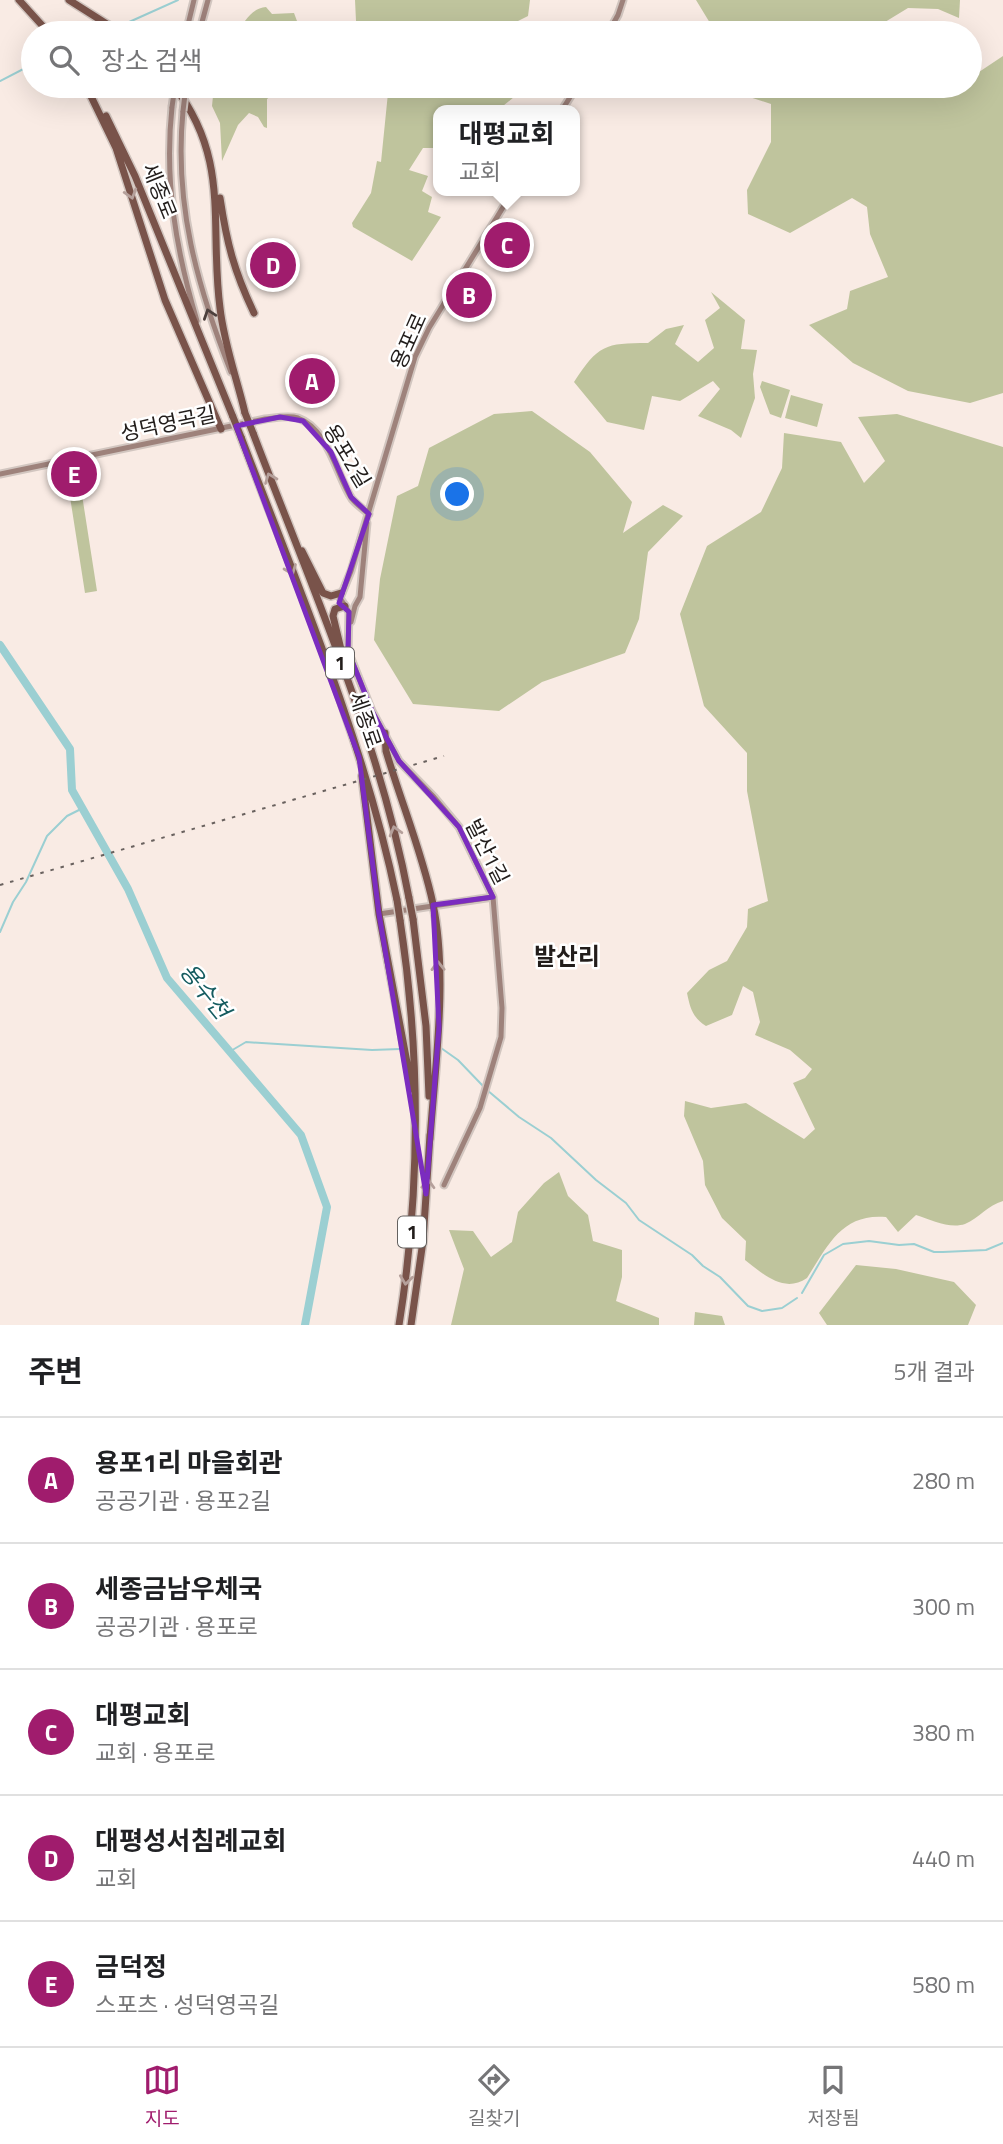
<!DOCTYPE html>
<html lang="ko">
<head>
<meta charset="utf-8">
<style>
	:root { --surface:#fff; --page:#f6f6f6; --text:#202124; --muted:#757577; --line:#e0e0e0; --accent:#a01c6d }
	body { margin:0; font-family:"Titillium Web","Noto Sans KR",sans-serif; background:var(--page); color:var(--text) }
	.you { position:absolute; left:458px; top:495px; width:24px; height:24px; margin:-18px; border:5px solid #fff; border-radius:50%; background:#1a73e8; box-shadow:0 0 0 10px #1a73e833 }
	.badge { display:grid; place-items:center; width:46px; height:46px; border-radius:50%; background:var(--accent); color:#fff; font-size:23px; font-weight:700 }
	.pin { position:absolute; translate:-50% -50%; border:4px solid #fff; box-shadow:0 2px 7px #0006 }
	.popup { position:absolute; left:433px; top:105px; width:147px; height:91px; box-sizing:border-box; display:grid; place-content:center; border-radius:14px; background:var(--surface); filter:drop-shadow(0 2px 5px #0005); font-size:23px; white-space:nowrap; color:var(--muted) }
	.popup b { font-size:26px; color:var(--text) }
	.popup::after { content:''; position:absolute; left:50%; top:100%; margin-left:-14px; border:14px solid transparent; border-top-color:var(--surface) }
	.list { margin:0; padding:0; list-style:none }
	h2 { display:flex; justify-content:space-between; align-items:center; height:91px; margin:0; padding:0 28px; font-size:30px }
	h2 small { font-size:23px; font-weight:400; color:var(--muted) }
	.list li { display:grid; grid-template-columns:46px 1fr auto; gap:21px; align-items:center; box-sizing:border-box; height:126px; padding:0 28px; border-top:2px solid var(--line) }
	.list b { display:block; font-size:26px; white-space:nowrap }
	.list p { margin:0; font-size:23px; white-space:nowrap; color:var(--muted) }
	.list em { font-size:23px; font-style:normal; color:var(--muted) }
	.icon { flex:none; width:38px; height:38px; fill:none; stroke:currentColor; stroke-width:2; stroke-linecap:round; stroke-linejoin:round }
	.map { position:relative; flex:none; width:1003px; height:1325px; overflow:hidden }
	.search { position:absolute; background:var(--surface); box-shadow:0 7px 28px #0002; left:21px; right:21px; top:21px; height:77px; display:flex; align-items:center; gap:18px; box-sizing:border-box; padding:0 24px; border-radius:38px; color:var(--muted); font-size:26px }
	.sheet { height:721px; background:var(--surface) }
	nav { display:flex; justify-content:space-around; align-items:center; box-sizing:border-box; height:98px; border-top:2px solid var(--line); background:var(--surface); font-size:19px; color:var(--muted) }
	nav a { display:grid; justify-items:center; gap:4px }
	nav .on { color:var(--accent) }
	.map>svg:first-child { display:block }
</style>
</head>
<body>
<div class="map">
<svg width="1003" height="1325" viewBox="0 0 1003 1325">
	<rect width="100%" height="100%" fill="#f9ebe4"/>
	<path fill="#bfc49d" d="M 355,0 L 530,0 L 528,16 L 514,23 L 493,21 L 473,33 L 364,33 L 356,21 Z
		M 696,0 L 960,0 L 959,18 L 938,9 L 908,8 L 867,33 L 700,33 L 710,23 Z
		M 266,7 L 272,14 L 294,13 L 297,21 L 318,33 L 237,33 C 244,22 252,8 266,7 Z
		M 1003,56 L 1003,393 L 970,403 L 908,391 L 853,363 L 809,325 L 847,309 L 850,291 L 888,277 L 870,234 L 867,207 L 852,198 L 790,233 L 748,214 L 747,190 L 771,142 L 771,104 L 731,91 L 726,86 L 970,86 L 970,78 Z
		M 214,86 L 277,86 L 279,90 L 267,99 L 267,128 L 264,127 L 258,117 L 249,113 L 238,125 L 222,161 L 220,123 L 212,106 Z
		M 367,86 L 437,86 L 446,95 L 453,86 L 519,86 L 514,97 L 498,110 L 439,110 L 439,148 L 423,148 L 409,170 L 428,176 L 422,191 L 432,197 L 428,212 L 441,217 L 412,261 L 353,227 L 352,223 L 371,193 L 377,161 L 381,162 L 388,93 L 371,92 Z
		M 711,292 L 745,320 L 741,349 L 757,350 L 753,374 L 755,398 L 741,438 L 731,430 L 698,416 L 720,389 L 713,381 L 680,401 L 652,396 L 644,430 L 607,422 L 574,382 C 598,345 605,343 648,343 L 666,329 L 684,325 L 675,344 L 698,362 L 714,348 L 705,320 L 720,308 Z
		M 762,381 L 790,390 L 781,418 L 770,414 L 760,387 Z
		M 791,395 L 823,404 L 817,427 L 785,418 Z
		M 532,411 L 590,452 L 632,502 L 623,533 L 663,505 L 683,516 L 648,552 L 639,619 L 625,653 L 542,682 L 499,711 L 413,704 L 374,640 L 380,579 L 397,496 L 418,486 L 429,448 L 494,414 Z
		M 897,414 L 1003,447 L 1003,1201 C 988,1205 979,1218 965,1224 C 950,1229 931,1220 916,1215 L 898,1232 L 886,1217 C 842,1213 828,1245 807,1278 C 784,1294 763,1274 745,1260 L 746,1241 L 722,1218 L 705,1185 L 703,1161 L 684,1116 L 685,1101 L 711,1108 L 746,1103 L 804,1139 L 815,1129 L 793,1083 L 805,1078 L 812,1069 L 790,1050 L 755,1035 L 760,1022 L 753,992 L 743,986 L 732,1015 L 706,1026 C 693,1018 690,1008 687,993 L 709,970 L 727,961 L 747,927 L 748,909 L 768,901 L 747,791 L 747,753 L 704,706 L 680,614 L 707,546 L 761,512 L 782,468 L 784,433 L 841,442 L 864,483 L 885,461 L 858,417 Z
		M 80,482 L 97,591 L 85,593 L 68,484 Z
		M 559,1172 L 568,1196 L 588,1215 L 593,1241 L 622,1250 L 622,1277 L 616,1301 L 659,1318 L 659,1325 L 451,1325 L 464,1269 L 449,1230 L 473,1231 L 491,1257 L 512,1242 L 518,1212 L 544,1183 Z
		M 856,1265 L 896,1269 L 954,1282 L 976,1305 L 968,1325 L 827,1325 L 819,1313 Z
		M 695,1312 L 722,1316 L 725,1325 L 694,1325 Z"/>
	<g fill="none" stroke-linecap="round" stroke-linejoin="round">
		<path stroke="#9bcfd2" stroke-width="2" d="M 118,27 L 178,0
			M 104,33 L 110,31
			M 0,81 L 33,64
			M 0,932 L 13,902 L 26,882 L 47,836 L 67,816 L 83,808
			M 441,1048 L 458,1060 L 483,1086
			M 229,1052 L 246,1042 L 372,1050 L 400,1049
			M 487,1090 L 519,1117 L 551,1138 L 596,1180 L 626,1203 L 639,1220 L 692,1255 L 703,1266 L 720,1277 L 748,1306 L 762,1311 L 782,1308 L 797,1298
			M 802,1293 L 824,1255 L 843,1244 L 869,1241 L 899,1245 L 914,1244 L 934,1252 L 943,1252 L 986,1250 L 1003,1243"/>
		<path stroke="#9bcfd2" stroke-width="8" d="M 0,645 L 70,749 L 72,790 L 128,889 L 167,978 L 301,1135 L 327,1207 L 305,1325"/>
		<g stroke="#d2c6c0" stroke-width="9">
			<path id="secondary" d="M 186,33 L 194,0
				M 199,33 L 208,0
				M 608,33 L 618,15 L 623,0
				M 172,107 C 164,181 176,250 197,321
				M 562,110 L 577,86
				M 183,111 C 174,204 197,286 231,372
				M 0,474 L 265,419 C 275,418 288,415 298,418 C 329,429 337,477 352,499 C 357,505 363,509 369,514
				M 351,622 L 355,606 L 360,597 L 367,523
				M 379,914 L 493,897
				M 444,1185 L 480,1108 L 501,1037 L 502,1008 L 493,897 L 459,827 L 434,797 L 399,761 L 372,711 L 348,651 L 349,612 L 340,598 L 351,571 L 415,357 L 429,328 L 513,191"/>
		</g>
		<g stroke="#d2c6c0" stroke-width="10">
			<path id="highway" d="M 19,0 L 49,33
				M 69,0 L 121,33
				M 86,86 L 116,148 L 165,300 L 221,429
				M 174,86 C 231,160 209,224 220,308 C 224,344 237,379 245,413
				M 106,116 L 135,176 L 233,417
				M 220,198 C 227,244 234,271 254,313
				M 253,433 C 311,585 379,738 409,898
				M 241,437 C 299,589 364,740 397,900
				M 302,551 L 323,593 L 331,596 L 341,593
				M 345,606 L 335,609 L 333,616 L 345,666
				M 385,733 L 386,751 C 401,802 422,852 433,904 C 448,976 435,1067 430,1139
				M 362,776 L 379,914 L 412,1089
				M 413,919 L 426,1026 L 429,1096
				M 399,1325 C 421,1188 421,1057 400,920
				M 411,1325 L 423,1241 L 430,1135"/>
		</g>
		<use href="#secondary" stroke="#9e827b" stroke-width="5"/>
		<use href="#highway" stroke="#79534a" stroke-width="7"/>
		<path stroke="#6a625f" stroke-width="2" stroke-dasharray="3.5 7" stroke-linecap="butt" d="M 0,885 L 444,756"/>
		<g stroke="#d2c6c0" stroke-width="9" stroke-linecap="butt">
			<path id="secondary-bridge" d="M 172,107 L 175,86
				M 183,111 L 186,86"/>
		</g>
		<g stroke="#d2c6c0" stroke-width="10" stroke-linecap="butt">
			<path id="highway-bridge" d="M 245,413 L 253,433
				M 233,417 L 241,437
				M 409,898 L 413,919
				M 397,900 L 400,920"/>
		</g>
		<use href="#secondary-bridge" stroke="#9e827b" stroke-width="5"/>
		<use href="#highway-bridge" stroke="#79534a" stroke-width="7"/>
	</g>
	<defs><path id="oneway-chevron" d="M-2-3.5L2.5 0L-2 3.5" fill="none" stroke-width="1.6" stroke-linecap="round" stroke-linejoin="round" transform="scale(1.75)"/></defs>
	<g stroke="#b5a09b">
		<use href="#oneway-chevron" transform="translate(131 194) rotate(73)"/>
		<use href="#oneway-chevron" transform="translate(270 478) rotate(-111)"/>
		<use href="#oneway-chevron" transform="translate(291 570) rotate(69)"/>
		<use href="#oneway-chevron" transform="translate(395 831) rotate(-106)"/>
		<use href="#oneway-chevron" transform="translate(438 966) rotate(-91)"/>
		<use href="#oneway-chevron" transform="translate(428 1184) rotate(-88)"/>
		<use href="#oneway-chevron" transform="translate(406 1280) rotate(97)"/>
	</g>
	<use stroke="#4d403d" href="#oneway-chevron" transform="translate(209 314) rotate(-109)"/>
	<path fill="none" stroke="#7b2cbf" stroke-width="5" stroke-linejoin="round" d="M 280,417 L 303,421 L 331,452 L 351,497 L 369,514 L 339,603 L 349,612 L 348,651 L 372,711 L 399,761 L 459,827 L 493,897 L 433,905 L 439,1027 L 426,1194 L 379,914 L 359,757 L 236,426 Z"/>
	<g text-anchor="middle" stroke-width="5" stroke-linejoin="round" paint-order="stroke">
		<g fill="#fff" stroke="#64615f" stroke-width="2">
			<rect x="326" y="647.5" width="28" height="31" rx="5"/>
			<rect x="398" y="1216.5" width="28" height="31" rx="5"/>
		</g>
		<g font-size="19" font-weight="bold" fill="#221d1b">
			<text x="340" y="670">1</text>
			<text x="412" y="1239">1</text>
		</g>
		<g font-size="21" fill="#221d1b" stroke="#fff">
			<text transform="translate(159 191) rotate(68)" y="7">세종로</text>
			<text transform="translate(409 341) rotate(-66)" y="7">용포로</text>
			<text transform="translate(168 424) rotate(-12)" y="7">성덕영곡길</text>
			<text transform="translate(347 456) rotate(59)" y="7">용포2길</text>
			<text transform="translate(365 720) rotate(71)" y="7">세종로</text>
			<text transform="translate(487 852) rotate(63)" y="7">발산1길</text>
		</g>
		<g font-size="23" font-style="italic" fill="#155c60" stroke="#fff">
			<text transform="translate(205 991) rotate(51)" y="8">용수천</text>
		</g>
		<g font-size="24" font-weight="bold" fill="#221d1b" stroke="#fff">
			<text x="567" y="965">발산리</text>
		</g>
	</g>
</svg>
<div class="you"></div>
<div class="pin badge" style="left:312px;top:381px">A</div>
<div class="pin badge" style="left:469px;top:295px">B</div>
<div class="pin badge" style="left:507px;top:245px">C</div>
<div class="popup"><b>대평교회</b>교회</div>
<div class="pin badge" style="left:273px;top:265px">D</div>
<div class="pin badge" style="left:74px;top:474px">E</div>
<div class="search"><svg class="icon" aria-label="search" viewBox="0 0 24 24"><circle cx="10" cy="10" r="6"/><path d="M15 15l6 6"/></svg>장소 검색</div>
</div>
<section class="sheet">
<h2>주변<small>5개 결과</small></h2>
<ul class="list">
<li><span class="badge">A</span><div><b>용포1리 마을회관</b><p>공공기관 · 용포2길</p></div><em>280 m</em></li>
<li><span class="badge">B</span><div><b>세종금남우체국</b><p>공공기관 · 용포로</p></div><em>300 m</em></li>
<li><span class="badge">C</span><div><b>대평교회</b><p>교회 · 용포로</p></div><em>380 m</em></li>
<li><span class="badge">D</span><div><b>대평성서침례교회</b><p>교회</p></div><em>440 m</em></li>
<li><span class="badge">E</span><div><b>금덕정</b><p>스포츠 · 성덕영곡길</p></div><em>580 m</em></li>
</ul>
</section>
<nav>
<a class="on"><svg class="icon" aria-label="map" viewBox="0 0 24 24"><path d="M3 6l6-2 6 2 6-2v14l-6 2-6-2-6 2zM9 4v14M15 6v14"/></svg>지도</a>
<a><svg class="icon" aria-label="directions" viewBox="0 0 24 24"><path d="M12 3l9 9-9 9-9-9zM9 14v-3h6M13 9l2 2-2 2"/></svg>길찾기</a>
<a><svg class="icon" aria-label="saved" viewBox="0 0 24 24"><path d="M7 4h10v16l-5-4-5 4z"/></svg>저장됨</a>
</nav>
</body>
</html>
